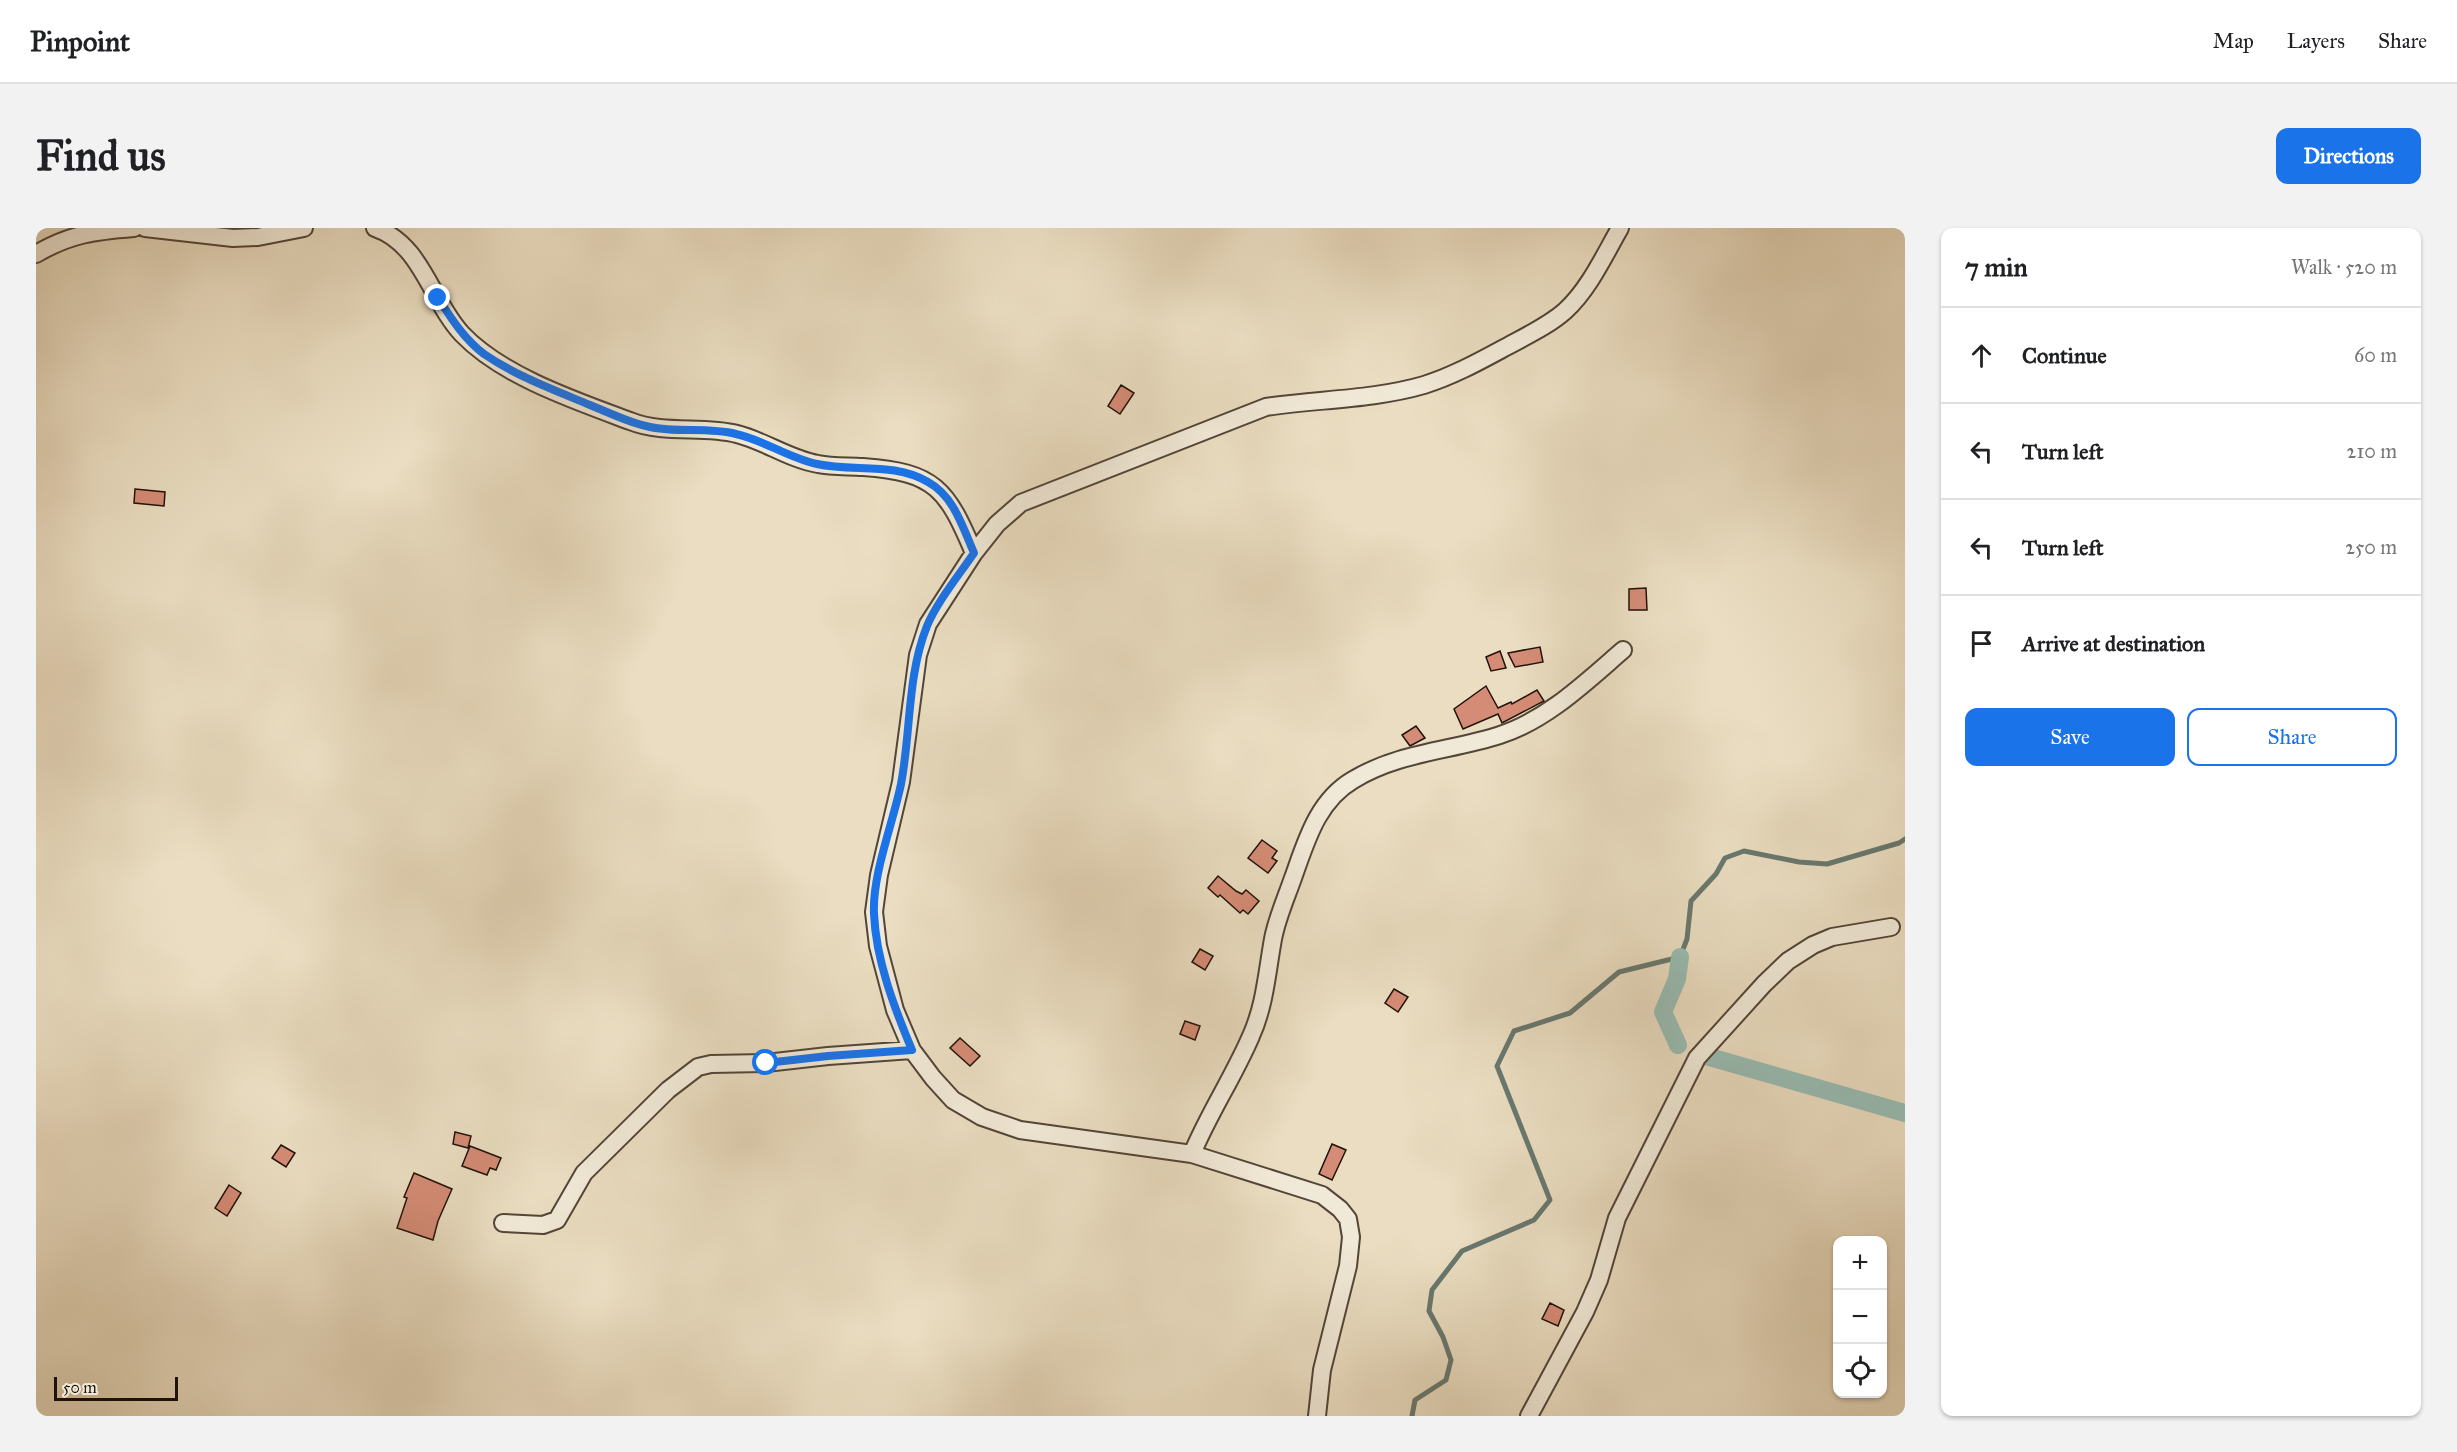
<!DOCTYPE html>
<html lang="en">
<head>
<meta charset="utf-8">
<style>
	:root { --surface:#fff; --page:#f2f2f2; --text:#202124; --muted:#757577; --line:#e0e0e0; --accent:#1a73e8 }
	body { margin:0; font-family:"IM FELL Great Primer",serif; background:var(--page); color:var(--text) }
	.controls { position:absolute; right:18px; bottom:18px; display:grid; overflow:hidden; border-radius:12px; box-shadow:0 2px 4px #0004 }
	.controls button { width:54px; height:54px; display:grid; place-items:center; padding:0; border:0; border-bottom:2px solid var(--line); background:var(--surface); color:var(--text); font:30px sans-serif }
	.scale { position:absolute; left:18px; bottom:15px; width:124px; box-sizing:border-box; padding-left:6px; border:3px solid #211209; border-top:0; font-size:16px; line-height:21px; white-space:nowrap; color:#211209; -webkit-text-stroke:4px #f1e9d7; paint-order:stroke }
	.stop { position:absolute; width:18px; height:18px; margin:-14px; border:4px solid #1a73e8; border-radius:50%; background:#fff }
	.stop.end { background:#1a73e8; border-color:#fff; box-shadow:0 2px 6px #0008 }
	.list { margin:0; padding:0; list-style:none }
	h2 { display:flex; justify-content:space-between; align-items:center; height:78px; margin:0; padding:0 24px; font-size:26px }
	h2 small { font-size:20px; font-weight:400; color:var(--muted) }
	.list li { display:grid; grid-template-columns:39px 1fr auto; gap:18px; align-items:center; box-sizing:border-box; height:96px; padding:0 24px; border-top:2px solid var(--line) }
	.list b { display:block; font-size:22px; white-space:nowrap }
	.list em { font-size:20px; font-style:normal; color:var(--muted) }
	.actions { display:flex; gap:12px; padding:18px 24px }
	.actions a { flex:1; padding:14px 0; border:2px solid var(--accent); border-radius:12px; text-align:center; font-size:21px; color:var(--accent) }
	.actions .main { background:var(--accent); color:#fff }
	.icon { flex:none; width:33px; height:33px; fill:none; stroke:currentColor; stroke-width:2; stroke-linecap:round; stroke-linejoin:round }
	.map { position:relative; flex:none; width:1869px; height:1188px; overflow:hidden; border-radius:12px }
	header { display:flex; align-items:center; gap:36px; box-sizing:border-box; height:84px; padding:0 30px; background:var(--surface); border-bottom:2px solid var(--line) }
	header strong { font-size:28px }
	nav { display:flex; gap:33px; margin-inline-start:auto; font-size:21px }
	.intro { display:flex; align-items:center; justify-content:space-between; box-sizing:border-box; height:144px; padding:0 36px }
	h1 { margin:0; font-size:42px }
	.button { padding:15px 27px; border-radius:12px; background:var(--accent); color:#fff; font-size:21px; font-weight:700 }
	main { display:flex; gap:36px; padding:0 36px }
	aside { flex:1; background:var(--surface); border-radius:12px; box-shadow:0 2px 4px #0004 }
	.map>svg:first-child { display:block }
</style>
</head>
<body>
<header>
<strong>Pinpoint</strong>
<nav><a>Map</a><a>Layers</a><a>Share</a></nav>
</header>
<div class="intro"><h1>Find us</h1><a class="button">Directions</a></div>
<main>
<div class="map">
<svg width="1869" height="1188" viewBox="0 0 1869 1188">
	<rect width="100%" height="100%" fill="#eaddc1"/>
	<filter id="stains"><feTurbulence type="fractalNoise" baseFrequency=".00333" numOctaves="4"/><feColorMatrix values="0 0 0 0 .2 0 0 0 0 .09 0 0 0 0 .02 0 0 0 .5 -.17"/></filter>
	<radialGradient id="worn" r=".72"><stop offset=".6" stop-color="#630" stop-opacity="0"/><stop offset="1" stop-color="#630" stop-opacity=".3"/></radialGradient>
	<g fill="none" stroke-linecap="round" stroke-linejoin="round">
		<path stroke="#68786f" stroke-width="5" d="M 1376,1188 L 1379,1172 L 1410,1152 L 1415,1132 L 1407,1109 L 1393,1083 L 1396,1062 L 1426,1023 L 1498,992 L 1514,972 L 1461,838 L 1478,803 L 1534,785 L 1583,744 L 1644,729 L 1651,711 L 1655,673 L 1680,646 L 1689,630 L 1708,623 L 1763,634 L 1791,636 L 1863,615 L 1869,611"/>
		<path stroke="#98bcb3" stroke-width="18" d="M 1642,817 L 1627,784 L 1641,751 L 1644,729
			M 1670,828 L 1869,885"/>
	</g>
	<path fill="#d58c76" stroke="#211209" stroke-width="1.5" d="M 1085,157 L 1098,165 L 1084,186 L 1072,178 Z
		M 99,261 L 129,264 L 128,278 L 98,275 Z
		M 1610,360 L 1611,382 L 1593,382 L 1593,361 Z
		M 1504,419 L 1507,434 L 1479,439 L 1472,425 Z
		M 1464,423 L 1470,440 L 1455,443 L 1450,429 Z
		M 1450,458 L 1462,480 L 1475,474 L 1476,476 L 1501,462 L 1508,473 L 1466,495 L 1462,486 L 1427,501 L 1418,481 Z
		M 1380,498 L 1389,510 L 1374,518 L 1366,507 Z
		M 1226,612 L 1241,623 L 1236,630 L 1241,633 L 1232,645 L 1212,630 Z
		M 1182,648 L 1200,663 L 1206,666 L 1210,662 L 1223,673 L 1212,686 L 1207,682 L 1204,685 L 1184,667 L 1182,669 L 1172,660 Z
		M 1164,721 L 1177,728 L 1169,742 L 1156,734 Z
		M 1358,761 L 1372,769 L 1362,784 L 1349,775 Z
		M 1149,793 L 1164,798 L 1159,812 L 1144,806 Z
		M 924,810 L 944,828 L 934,838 L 914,820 Z
		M 419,904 L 435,908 L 432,920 L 417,916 Z
		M 1296,916 L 1310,922 L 1296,952 L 1283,946 Z
		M 245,917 L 259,925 L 250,939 L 236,930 Z
		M 434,918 L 465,930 L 460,942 L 454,940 L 451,947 L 426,938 Z
		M 378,945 L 416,961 L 402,993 L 397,1012 L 361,1000 L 371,970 L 368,969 Z
		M 193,957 L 205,965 L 191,988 L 179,980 Z
		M 1514,1075 L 1528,1082 L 1522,1098 L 1506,1091 Z"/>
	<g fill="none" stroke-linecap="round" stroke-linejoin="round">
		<g stroke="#534537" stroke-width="20">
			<path id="street" d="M 109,0 L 197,10 L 222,9 L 268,0
				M 339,0 C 386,16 395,73 426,106 C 466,148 540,173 594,193 C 629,207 666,197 701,206 C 729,213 753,231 782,236 C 796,239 812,238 827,239 C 899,244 911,261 938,325
				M 0,26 C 34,6 59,3 98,0
				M 1156,926 C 1173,885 1198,848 1215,808 C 1229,777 1231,744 1237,711 C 1241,690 1250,670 1257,650 C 1270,614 1281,573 1317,552 C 1363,524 1415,523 1464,507 C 1511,492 1551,453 1587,422
				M 467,995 L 507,997 L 521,992 L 548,945 L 632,862 L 662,839 L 675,836 L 730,835 L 792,828 L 876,822
				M 1281,1188 L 1286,1142 L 1312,1038 L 1315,1009 L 1312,991 L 1304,981 L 1286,967 L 1156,926 L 984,902 L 946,889 L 917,872 L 897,850 L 876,822 L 859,782 L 842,718 L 838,684 L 843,647 L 865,554 L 882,427 L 892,396 L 938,325 L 961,296 L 985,275 L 1230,179 C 1282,171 1336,172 1388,157 C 1417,148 1444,133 1470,119 C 1490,108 1512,98 1529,83 C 1553,61 1568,28 1584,0
				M 1493,1188 L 1549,1084 L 1563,1052 L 1581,990 L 1661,830 L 1728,756 L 1752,733 L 1777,717 L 1796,709 L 1855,699"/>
		</g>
		<use href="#street" stroke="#f1e9d7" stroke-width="16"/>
	</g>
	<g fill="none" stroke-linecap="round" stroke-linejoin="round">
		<path stroke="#1a73e8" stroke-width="8" d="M 402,70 C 415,90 428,111 448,126 C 480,148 518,162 554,177 C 574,185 593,195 614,199 C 642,205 672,199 700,206 C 728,212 752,230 781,236 C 818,244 858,234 892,254 C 918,268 927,300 938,325 C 923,347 901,374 891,398 C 871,448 875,504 865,556 C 857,595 836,647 838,686 C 840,732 858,779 876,822 L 792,828 L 730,835"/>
	</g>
	<rect width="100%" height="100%" filter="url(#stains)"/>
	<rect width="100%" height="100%" fill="url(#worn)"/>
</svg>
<div class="controls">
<button>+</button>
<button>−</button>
<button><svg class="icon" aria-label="locate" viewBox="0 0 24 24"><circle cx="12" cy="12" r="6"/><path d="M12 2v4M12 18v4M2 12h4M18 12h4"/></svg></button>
</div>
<div class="scale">50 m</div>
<div class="stop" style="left:730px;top:835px"></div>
<div class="stop end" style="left:402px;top:70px"></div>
</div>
<aside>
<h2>7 min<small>Walk · 520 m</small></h2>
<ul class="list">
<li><svg class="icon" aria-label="ahead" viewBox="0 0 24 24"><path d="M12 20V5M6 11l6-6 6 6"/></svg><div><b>Continue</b></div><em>60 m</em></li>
<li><svg class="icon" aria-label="left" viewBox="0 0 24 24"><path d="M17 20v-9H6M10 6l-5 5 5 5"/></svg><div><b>Turn left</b></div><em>210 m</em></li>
<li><svg class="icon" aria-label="left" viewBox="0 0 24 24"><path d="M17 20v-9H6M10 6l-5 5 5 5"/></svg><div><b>Turn left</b></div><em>250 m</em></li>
<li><svg class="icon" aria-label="arrive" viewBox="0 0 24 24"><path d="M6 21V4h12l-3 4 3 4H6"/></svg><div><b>Arrive at destination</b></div></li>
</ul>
<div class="actions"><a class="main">Save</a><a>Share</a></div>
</aside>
</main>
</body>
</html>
